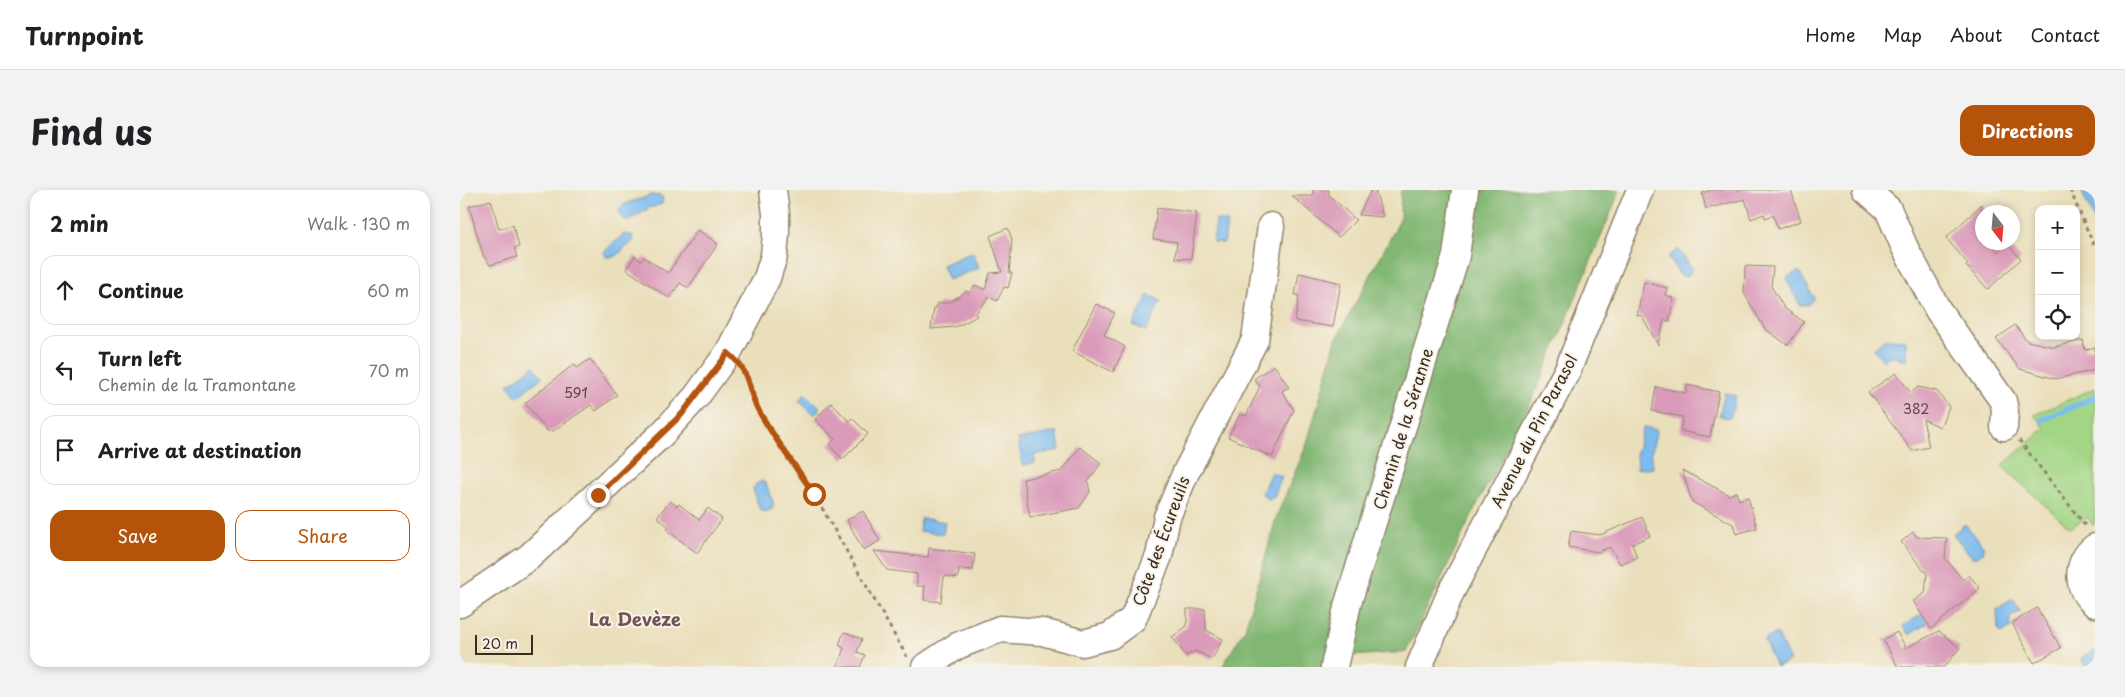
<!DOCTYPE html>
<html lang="en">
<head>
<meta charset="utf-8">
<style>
	:root { --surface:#fff; --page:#f2f2f2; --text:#202124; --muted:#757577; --line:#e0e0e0; --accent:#b45309 }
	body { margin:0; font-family:"Playpen Sans",sans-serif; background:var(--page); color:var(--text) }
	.controls { position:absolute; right:15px; top:15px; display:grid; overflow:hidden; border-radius:10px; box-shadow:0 2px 8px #0003 }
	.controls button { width:45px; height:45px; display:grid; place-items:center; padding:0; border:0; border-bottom:1px solid var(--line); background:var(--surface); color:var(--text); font:25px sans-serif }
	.compass { position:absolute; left:1515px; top:15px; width:45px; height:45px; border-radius:50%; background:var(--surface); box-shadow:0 2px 8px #0003; rotate:164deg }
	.scale { position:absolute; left:15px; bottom:12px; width:58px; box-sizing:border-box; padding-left:5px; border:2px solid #3b2a1e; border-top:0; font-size:14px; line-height:18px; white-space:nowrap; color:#3b2a1e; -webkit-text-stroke:4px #f7f3e8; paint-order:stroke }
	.stop { position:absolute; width:15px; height:15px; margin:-11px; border:4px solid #b45309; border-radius:50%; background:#fff }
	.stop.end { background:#b45309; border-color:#fff; box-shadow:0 1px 5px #0008 }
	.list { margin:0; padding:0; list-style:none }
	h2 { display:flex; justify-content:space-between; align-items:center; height:65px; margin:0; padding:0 20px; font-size:21px }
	h2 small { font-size:16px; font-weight:400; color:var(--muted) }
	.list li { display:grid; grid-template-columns:32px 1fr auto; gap:15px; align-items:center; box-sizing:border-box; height:70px; margin:0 10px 10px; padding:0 10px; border:1px solid var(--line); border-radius:15px }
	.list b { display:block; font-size:19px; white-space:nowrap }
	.list p { margin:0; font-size:16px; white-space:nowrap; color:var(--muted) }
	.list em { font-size:16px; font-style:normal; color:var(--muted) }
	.actions { display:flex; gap:10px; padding:15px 20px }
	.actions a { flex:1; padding:11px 0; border:1px solid var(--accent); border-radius:15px; text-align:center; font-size:18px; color:var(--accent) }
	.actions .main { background:var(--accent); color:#fff }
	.icon { flex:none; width:28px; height:28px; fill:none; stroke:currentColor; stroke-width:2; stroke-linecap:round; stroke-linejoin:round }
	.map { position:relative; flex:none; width:1635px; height:477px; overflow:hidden; border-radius:15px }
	header { display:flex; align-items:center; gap:30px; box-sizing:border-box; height:70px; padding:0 25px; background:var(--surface); border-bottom:1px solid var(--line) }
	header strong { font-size:24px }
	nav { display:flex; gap:28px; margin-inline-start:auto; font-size:18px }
	.intro { display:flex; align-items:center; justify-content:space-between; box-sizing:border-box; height:120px; padding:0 30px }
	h1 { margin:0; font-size:35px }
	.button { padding:12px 22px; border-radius:15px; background:var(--accent); color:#fff; font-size:18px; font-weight:700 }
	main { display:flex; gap:30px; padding:0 30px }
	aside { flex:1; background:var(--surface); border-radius:15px; box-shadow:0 2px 8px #0003 }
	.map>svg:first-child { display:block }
</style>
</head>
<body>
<header>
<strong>Turnpoint</strong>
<nav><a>Home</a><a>Map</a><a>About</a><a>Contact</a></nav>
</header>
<div class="intro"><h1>Find us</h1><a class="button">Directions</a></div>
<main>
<aside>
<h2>2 min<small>Walk · 130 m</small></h2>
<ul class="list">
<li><svg class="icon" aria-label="ahead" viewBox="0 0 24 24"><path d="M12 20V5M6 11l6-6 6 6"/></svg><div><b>Continue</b></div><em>60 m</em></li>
<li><svg class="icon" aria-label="left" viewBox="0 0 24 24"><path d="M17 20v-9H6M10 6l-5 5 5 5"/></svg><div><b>Turn left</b><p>Chemin de la Tramontane</p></div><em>70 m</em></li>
<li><svg class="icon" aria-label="arrive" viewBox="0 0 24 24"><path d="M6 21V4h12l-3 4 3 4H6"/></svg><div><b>Arrive at destination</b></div></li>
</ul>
<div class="actions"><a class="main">Save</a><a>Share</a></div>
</aside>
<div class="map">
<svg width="1635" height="477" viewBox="0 0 1635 477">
	<rect width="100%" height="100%" fill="#f7f3e8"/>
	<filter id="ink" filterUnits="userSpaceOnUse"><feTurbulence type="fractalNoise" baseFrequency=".02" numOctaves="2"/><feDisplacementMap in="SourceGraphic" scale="10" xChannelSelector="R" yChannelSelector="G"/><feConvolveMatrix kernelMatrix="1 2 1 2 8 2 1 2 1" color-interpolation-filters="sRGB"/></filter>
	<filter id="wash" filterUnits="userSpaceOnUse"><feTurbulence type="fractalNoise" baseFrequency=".0096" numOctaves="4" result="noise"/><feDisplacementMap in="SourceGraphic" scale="20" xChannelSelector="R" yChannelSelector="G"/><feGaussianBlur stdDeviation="1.12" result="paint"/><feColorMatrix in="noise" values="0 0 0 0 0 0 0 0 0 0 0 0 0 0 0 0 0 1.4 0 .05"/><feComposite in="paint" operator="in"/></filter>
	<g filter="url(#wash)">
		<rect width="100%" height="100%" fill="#eadfbb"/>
		<path fill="#a2d685" stroke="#6e8052" d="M 1635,198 L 1635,334 L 1633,335 L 1627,327 L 1610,338 L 1542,276 L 1585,238 L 1574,225 Z"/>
		<path fill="#81b772" stroke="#5e7048" d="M 941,0 L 1160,0 L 1106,131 L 1067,221 L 1017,314 L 946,462 L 864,468 L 861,477 L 762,477 L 785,439 L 817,325 L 847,254 L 876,150 L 940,30 Z"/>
		<path fill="#7bbbef" stroke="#5b7286" d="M 1621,0 L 1635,0 L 1635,32 Z
			M 191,5 L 201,6 L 203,8 L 202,14 L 189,18 L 169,31 C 162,30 159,26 159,19 C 165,11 181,10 191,5 Z
			M 756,30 L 767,32 L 764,53 L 753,52 Z
			M 164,44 L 172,45 L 174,50 L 155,67 L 146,67 L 144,62 Z
			M 1218,59 L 1232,79 L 1228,86 L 1221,86 L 1208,67 Z
			M 513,62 L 519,78 L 488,90 L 482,75 Z
			M 1339,81 L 1354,108 L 1349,115 L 1340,115 L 1326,88 Z
			M 688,105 L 701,111 L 686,141 L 673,135 Z
			M 1426,149 L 1446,150 L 1446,170 L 1439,170 L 1439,166 L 1430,166 L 1423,171 L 1414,158 Z
			M 74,176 L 82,187 L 57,207 L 48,195 Z
			M 1265,203 L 1276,206 L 1270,228 L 1259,226 Z
			M 345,204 L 361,218 L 354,225 L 339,211 Z
			M 1183,237 L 1197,240 L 1191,263 L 1193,278 L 1177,279 L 1176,264 Z
			M 597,242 L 600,260 L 574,265 L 575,273 L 562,275 L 558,249 Z
			M 811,282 L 822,287 L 813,308 L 807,309 L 802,303 Z
			M 302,291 L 306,294 L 314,315 L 312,319 L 305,322 L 300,320 L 293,299 L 296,294 Z
			M 461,328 L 485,332 L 483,344 L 459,341 Z
			M 1505,334 L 1524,357 L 1523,363 L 1517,367 L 1512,367 L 1493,344 Z
			M 1553,409 L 1560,421 L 1551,427 L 1549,433 L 1551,437 L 1541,443 L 1538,439 L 1537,419 Z
			M 1462,424 L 1468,433 L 1449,445 L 1443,436 Z
			M 1317,443 L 1330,471 L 1316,477 L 1304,450 Z
			M 1635,460 L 1635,477 L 1626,477 L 1621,468 Z"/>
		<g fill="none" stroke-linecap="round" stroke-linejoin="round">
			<path stroke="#7bbbef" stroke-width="5.5" d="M 1582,230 L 1635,207"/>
		</g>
		<g id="blocks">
			<path fill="#da9bba" d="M 853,0 L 869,0 L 869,5 L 896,30 L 879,47 L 832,6 L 853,6 Z
				M 911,0 L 915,0 L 923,27 L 899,25 Z
				M 1252,0 L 1331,0 L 1341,31 L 1318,39 L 1313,25 L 1305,28 L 1304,24 L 1291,29 L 1285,9 L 1246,19 L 1242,3 Z
				M 31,10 L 39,39 L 53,35 L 59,57 L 54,58 L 57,67 L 30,75 L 23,65 L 9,16 Z
				M 1522,14 L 1522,52 L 1530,52 L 1538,62 L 1546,53 L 1561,69 L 1528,99 L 1506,76 L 1508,74 L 1486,48 Z
				M 697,18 L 737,23 L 731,69 L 715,68 L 717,52 L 693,49 Z
				M 548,38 L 552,50 L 549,83 L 552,83 L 548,98 L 544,97 L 537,111 L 529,107 L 515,124 L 517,126 L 504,133 L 495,137 L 471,139 L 474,118 L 476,118 L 478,113 L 487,113 L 492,111 L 506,101 L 509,103 L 515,95 L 525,100 L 530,83 L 542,82 L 530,46 Z
				M 238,40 L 258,54 L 228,98 L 220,93 L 209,108 L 166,79 L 175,66 L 181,71 L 184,67 L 208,83 Z
				M 1285,76 L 1313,77 L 1311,96 L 1324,118 L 1344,132 L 1328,155 L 1305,139 L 1284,103 Z
				M 839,83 L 881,93 L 873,137 L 835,131 L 839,106 L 835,105 Z
				M 1184,92 L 1207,98 L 1205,105 L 1214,108 L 1209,131 L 1204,130 L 1198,155 L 1182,126 L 1177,125 Z
				M 636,114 L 655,123 L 644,145 L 665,157 L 653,182 L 612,161 Z
				M 1555,135 L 1567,151 L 1594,157 L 1623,150 L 1625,160 L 1635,157 L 1635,180 L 1596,189 L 1560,179 L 1536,149 Z
				M 130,169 L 157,205 L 136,221 L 131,215 L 93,241 L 87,241 L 65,213 L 114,174 L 117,178 Z
				M 814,175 L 829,197 L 822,201 L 834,220 L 812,267 L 768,247 L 780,224 L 786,226 L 800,196 L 794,189 Z
				M 1436,183 L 1451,203 L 1458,197 L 1477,201 L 1489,217 L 1480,237 L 1463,229 L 1469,257 L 1452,261 L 1408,202 Z
				M 1227,195 L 1259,202 L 1250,247 L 1220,241 L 1223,227 L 1192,221 L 1196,197 L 1226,203 Z
				M 371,213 L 389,231 L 392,228 L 408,244 L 383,269 L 369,255 L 375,249 L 355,229 Z
				M 620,257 L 641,273 L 628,292 L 630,302 L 619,318 L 570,327 L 563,289 L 602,281 Z
				M 1222,280 L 1269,305 L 1276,302 L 1279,310 L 1288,307 L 1297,338 L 1276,344 L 1273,334 L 1232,312 Z
				M 210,311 L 217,316 L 219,314 L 239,330 L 248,318 L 262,329 L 237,363 L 207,340 L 209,337 L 197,327 Z
				M 403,321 L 420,351 L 403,360 L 387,330 Z
				M 1182,327 L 1190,346 L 1172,354 L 1177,367 L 1160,374 L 1150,357 L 1138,362 L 1108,357 L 1111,341 L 1140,345 Z
				M 1453,342 L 1457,347 L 1487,348 L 1485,368 L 1503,390 L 1509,385 L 1520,398 L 1471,439 L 1453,411 L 1465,403 L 1467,384 L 1441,352 Z
				M 469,358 L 515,364 L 513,380 L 499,379 L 498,388 L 484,386 L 481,412 L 464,410 L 465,396 L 457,396 L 457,384 L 427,380 L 414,361 L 468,367 Z
				M 1577,418 L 1601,458 L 1574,473 L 1552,433 Z
				M 727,419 L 745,419 L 746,440 L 763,449 L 752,469 L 735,461 L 726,466 L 712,447 L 727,436 Z
				M 1479,441 L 1500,458 L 1484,477 L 1438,477 L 1423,450 L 1437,442 L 1446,458 Z
				M 384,442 L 402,449 L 397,462 L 405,465 L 400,477 L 377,477 L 384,458 L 379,455 Z"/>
		</g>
	</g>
	<g filter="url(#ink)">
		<use href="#blocks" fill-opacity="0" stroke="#92846c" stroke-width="1"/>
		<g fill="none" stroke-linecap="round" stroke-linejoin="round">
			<g stroke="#92846c" stroke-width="29">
				<path id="minor" d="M 1406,0 L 1428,19 L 1445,58 L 1478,120 L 1543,211 L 1545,220 L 1544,237
					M 1635,357 C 1615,372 1616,399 1635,414
					M 0,414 L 69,367 L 203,243 L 236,207 L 268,163 L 307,88 L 314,66 L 316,44 L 316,24 L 313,0
					M 465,477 L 497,456 L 540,439 L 582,442 L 623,453 L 650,446 L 673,429 L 699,366 L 707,327 L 726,282 L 795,150 L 811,36
					M 874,477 L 888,413 L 996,66 L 1005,0
					M 959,477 L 991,402 L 1108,179 L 1180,0"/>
			</g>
			<path stroke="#92846c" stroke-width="3" stroke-dasharray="4 4" stroke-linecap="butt" d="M 1610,0 L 1635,58
				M 283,180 L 288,187 L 299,222 L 354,304 L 447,467
				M 1559,250 L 1627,338"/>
			<use href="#minor" stroke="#fff" stroke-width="26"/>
		</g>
	</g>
	<g fill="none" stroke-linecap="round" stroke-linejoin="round" filter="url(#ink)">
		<path stroke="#b45309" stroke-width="6" d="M 138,305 L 222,224 L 268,163 C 292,182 286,199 300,223 C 316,251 336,277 354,304"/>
	</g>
	<g text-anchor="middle" stroke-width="4" stroke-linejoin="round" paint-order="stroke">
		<g font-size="14" fill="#634645">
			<text x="116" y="208">591</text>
			<text x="1456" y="224">382</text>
		</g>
		<g font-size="16" fill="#3b2a1e" stroke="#f7f3e8">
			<text transform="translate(943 239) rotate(-73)" y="6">Chemin de la Séranne</text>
			<text transform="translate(1074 241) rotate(-63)" y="6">Avenue du Pin Parasol</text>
			<text transform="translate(701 351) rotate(-70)" y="6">Côte des Écureuils</text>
		</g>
		<g font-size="18" font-weight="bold" fill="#735255" stroke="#f7f3e8">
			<text x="175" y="436">La Devèze</text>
		</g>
	</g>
</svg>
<div class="controls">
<button>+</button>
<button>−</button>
<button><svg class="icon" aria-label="locate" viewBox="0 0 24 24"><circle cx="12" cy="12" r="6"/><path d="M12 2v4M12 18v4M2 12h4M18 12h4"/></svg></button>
</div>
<svg class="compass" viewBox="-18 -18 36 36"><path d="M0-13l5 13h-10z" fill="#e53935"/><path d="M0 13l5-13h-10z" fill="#757577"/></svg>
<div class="scale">20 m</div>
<div class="stop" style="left:354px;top:304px"></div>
<div class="stop end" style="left:138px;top:305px"></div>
</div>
</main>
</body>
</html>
